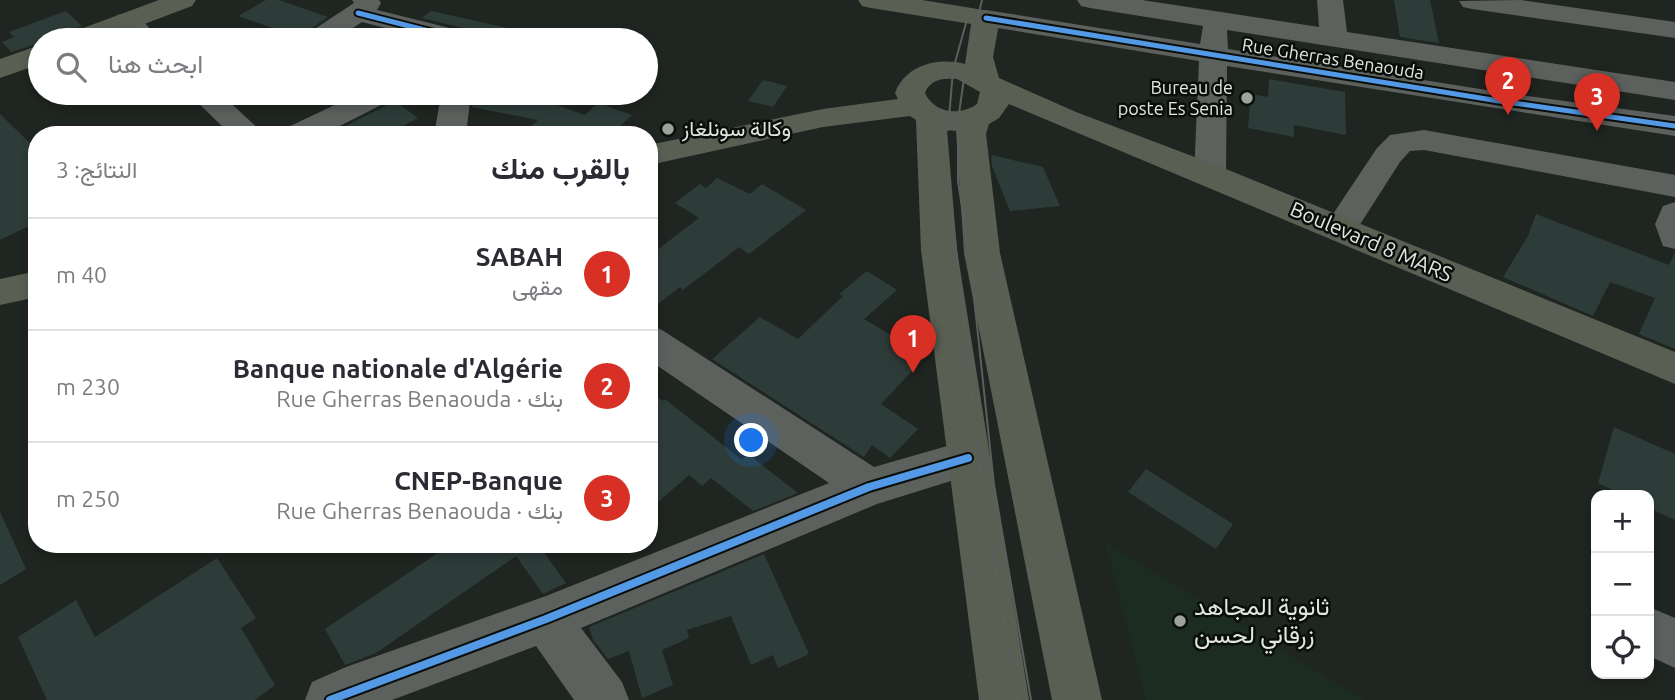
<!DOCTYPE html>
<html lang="ar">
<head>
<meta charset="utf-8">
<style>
	:root { --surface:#fff; --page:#f7f7f7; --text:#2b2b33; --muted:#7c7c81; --line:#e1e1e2; --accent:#d93025 }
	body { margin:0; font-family:Ubuntu,Vazirmatn,sans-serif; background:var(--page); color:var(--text); direction:rtl }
	.controls { position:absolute; right:21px; bottom:21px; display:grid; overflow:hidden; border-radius:14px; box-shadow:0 4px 10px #0003 }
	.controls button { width:63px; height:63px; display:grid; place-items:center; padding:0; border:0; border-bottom:2px solid var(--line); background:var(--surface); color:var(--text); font:35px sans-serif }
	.you { position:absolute; left:752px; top:441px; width:24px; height:24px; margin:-18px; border:5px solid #fff; border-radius:50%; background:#1a73e8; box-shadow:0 0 0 10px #1a73e833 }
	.badge { display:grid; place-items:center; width:46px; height:46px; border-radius:50%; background:var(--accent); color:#fff; font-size:23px; font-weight:700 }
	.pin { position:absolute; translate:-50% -58px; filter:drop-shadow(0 2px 4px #0008) }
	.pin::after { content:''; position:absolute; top:37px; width:24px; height:21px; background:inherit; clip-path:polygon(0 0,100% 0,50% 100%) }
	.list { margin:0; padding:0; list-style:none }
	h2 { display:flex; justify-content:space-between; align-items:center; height:91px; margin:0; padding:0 28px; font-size:30px }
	h2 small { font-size:23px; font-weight:400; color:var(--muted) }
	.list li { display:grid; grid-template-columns:46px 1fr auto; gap:21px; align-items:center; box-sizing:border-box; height:112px; padding:0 28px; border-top:2px solid var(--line) }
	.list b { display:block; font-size:26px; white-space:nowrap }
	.list p { margin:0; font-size:23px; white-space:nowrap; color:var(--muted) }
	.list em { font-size:23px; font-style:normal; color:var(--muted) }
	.icon { flex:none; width:38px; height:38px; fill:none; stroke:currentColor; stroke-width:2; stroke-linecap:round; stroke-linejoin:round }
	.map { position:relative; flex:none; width:1675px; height:700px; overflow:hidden; direction:ltr }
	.search { position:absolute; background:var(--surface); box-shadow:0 4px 10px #0003; left:28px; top:28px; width:630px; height:77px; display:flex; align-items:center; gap:18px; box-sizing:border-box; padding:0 24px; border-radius:38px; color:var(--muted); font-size:26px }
	.panel { position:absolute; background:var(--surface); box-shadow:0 4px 10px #0003; left:28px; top:126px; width:630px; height:427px; border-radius:28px; direction:rtl }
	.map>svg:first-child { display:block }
</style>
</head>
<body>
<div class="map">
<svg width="1675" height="700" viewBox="0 0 1675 700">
	<rect width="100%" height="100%" fill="#1f2520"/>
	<path fill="#1d2c21" d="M 1105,542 L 1364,700 L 1145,700 Z"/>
	<path fill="#2e3c39" d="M 266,0 L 279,0 L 328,17 L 306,32 L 300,40 L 267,40 L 281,31 L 238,16 Z
		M 1394,0 L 1430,0 L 1439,43 L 1400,37 Z
		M 66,11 L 82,26 L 66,32 L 61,38 L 40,40 L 40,43 L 11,52 L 2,42 L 14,37 L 9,32 Z
		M 431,11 L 517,30 L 516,40 L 481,40 L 475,31 L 422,18 Z
		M 1269,79 L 1345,92 L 1346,135 L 1294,125 L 1294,137 L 1248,128 L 1251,94 L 1268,97 Z
		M 763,80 L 787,86 L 773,107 L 748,101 Z
		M 469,93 L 523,93 L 585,115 L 598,103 L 632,115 L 619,127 L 632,131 L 632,135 L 521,135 L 538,120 L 472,107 Z
		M 395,101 L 418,118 L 386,135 L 328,135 Z
		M 0,114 L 37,150 L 37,222 L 0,240 Z
		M 991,155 L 1043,167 L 1060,206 L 1010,211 L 992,166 Z
		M 717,178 L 750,194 L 762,184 L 806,210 L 749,254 L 739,247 L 683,290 L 680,287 L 649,311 L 649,256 L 699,218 L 675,203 L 700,184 L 706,188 Z
		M 1536,214 L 1669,265 L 1675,252 L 1675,349 L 1639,334 L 1655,298 L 1610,282 L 1593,316 L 1503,277 L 1528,236 Z
		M 867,271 L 897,290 L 864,319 L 926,356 L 881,404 L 918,429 L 890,458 L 872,445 L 864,457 L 712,359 L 760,317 L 798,339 L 843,296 L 839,294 Z
		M 649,391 L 663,401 L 665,399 L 742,460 L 748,454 L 798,493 L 753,511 L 711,478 L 702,486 L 689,475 L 649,510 Z
		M 1614,427 L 1675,454 L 1675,520 L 1649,508 L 1649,495 L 1623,495 L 1598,483 Z
		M 1146,469 L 1233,524 L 1216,549 L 1128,492 Z
		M 0,512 L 26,569 L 0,585 Z
		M 451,544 L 538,544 L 566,583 L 543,594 L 516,556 L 376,653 L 345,665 L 325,629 Z
		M 764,554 L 809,654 L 778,668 L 773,655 L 751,665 L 731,616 L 687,630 L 689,638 L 662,650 L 673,685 L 642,698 L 629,651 L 608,659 L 593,640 L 589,627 Z
		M 217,558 L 256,618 L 241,628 L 275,685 L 255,700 L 47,700 L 18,637 L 76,600 L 95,637 Z"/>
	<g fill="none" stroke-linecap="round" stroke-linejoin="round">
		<path fill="#5d615e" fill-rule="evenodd" d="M 352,0 L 379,0 L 381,3 L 377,10 L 474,34 L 478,40 L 432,40 L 362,22 L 335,40 L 303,40 L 307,34 L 354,3 Z
			M 1077,0 L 1142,0 L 1319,27 L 1317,0 L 1343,0 L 1347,32 L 1675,82 L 1675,100 L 1227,30 L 1228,49 L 1499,92 L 1675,116 L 1675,136 L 1227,66 L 1226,175 L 1221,183 L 1210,186 L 1199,183 L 1194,175 L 1199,61 L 986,26 L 976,24 L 972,18 L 976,12 L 986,10 L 1200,44 L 1203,26 L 1090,8 L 1081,6 Z
			M 1521,0 L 1675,22 L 1675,38 L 1472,9 L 1463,7 L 1459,1 Z
			M 127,13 L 137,15 L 161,40 L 131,40 L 113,21 L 117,15 Z
			M 188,93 L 220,93 L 265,135 L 231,135 Z
			M 360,93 L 398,93 L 393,99 L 322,135 L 282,135 L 286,128 Z
			M 436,93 L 466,93 L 470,101 L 466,135 L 434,135 L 440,101 Z
			M 1424,130 L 1675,175 L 1675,197 L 1424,150 L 1410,151 L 1400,162 L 1352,237 L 1340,241 L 1328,237 L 1323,229 L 1377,148 L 1390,135 Z
			M 1675,202 L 1675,249 L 1663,246 L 1655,224 L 1663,206 Z
			M 649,325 L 662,330 L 874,467 L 968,440 L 983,445 L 989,458 L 983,471 L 877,504 L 581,628 L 622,682 L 629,700 L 574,700 L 536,646 L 392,700 L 305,700 L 312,682 L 346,667 L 546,596 L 829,483 L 649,360 Z
			M 1649,607 L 1675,618 L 1675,668 L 1649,656 Z"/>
		<path fill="#5a5f54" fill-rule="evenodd" d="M 159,0 L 196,0 L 192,6 L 102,40 L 63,40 L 67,34 Z
			M 858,0 L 922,0 L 996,12 L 1000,18 L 993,57 L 999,78 L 1076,112 L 1221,167 L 1675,352 L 1675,384 L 1009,104 L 999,118 L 989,124 L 986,134 L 1000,253 L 1102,700 L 1052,700 L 964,253 L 956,131 L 947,130 L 957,250 L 1029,700 L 979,700 L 921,250 L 916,120 L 910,116 L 823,127 L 649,165 L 649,145 L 823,109 L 898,99 L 895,93 C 906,65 937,57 965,64 L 971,24 L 871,8 L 862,6 ZM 957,79 L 980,92 L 977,104 C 960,116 935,114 925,93 C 930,79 943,78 957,79 Z
			M 40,45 L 40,64 L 0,78 L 0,59 Z
			M 37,271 L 37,297 L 0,305 L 0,279 Z"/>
		<path stroke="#5c605c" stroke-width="2" d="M 982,0 L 965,71 L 958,121 L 958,181 L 970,260 L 994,485 L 1031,700
			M 948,130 L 953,70 L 966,23
			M 948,175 L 982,485 L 1017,700"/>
		<g stroke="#0a0e0b" stroke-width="9">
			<path id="cycleway-far1" d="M 358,13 L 464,40
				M 986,18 L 1499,101 L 1675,126"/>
		</g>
		<g stroke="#0a0e0b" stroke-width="12">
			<path id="cycleway" d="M 330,700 L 546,619 L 869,487 L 968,458"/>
		</g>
		<use href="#cycleway-far1" stroke="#5399e6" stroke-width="5"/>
		<use href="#cycleway" stroke="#5399e6" stroke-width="8"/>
	</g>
	<g fill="#9ca39d" stroke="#0a0e0b" stroke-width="2.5">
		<circle cx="1247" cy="98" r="7"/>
		<circle cx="668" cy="129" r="7"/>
		<circle cx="1180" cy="621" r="7"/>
	</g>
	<g text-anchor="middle" stroke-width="5" stroke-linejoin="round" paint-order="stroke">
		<g font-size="18" fill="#e0e7e1" stroke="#0a0e0b">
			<text transform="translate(1333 59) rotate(9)" y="6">Rue Gherras Benaouda</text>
		</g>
		<g font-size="18" fill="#e0e7e1" stroke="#0a0e0b" text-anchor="end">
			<text x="1233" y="94">Bureau de<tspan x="1233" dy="21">poste Es Senia</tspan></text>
		</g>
		<g font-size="21" fill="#e0e7e1" stroke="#0a0e0b" text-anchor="start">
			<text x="682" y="136">وكالة سونلغاز</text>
		</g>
		<g font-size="21" fill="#e0e7e1" stroke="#0a0e0b">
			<text transform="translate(1371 242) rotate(23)" y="7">Boulevard 8 MARS</text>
		</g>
		<g font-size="24" fill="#e0e7e1" stroke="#0a0e0b" text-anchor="start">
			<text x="1194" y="615">ثانوية المجاهد<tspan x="1194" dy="28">زرقاني لحسن</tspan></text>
		</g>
	</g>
</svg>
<div class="controls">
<button>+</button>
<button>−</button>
<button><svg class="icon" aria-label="locate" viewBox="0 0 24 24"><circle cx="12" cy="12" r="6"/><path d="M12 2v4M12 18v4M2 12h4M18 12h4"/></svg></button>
</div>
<div class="you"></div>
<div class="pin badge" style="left:913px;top:373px">1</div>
<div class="pin badge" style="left:1508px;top:115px">2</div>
<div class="pin badge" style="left:1597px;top:131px">3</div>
<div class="search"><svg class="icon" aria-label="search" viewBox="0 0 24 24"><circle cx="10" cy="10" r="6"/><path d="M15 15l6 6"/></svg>ابحث هنا</div>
<section class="panel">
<h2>بالقرب منك<small>النتائج: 3</small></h2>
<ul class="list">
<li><span class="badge">1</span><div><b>SABAH</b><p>مقهى</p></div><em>40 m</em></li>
<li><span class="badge">2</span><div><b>Banque nationale d'Algérie</b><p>بنك · Rue Gherras Benaouda</p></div><em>230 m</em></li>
<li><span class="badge">3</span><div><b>CNEP-Banque</b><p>بنك · Rue Gherras Benaouda</p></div><em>250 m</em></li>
</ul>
</section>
</div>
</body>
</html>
